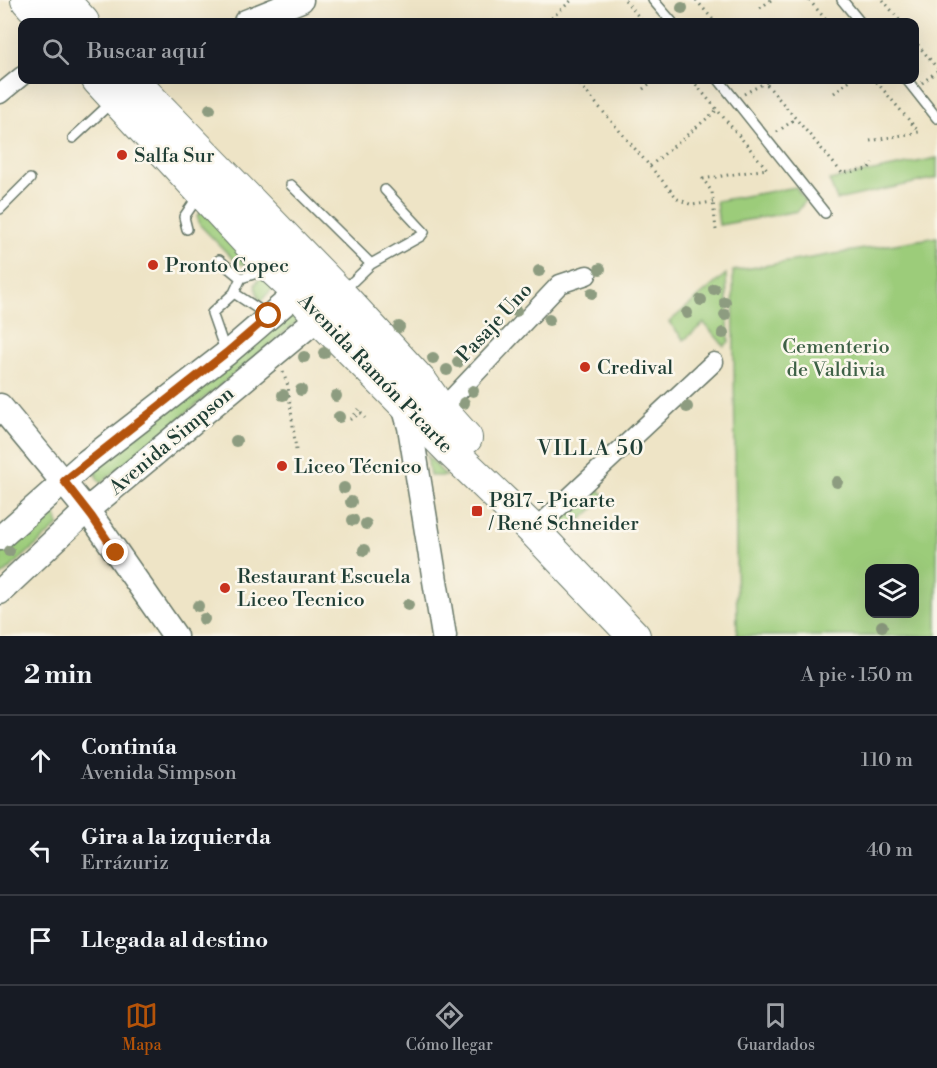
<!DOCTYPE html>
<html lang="es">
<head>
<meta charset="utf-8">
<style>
	:root { --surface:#171b24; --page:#242831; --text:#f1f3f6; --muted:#9ea1a6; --line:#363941; --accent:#b45309 }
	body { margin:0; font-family:"Libre Bodoni",serif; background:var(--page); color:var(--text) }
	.controls { position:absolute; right:18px; bottom:18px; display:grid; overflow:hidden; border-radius:12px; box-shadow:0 6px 24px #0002 }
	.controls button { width:54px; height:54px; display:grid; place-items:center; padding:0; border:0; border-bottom:2px solid var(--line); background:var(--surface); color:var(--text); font:30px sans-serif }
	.stop { position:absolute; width:18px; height:18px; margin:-14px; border:4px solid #b45309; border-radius:50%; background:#fff }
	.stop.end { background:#b45309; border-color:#fff; box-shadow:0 2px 6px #0008 }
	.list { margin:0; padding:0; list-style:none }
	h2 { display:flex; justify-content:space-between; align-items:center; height:78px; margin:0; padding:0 24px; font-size:26px }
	h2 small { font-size:20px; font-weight:400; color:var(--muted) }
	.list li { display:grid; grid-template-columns:39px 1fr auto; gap:18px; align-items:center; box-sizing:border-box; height:90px; padding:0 24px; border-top:2px solid var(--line) }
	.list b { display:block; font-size:22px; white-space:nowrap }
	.list p { margin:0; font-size:20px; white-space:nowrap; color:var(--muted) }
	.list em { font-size:20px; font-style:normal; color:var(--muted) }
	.icon { flex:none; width:33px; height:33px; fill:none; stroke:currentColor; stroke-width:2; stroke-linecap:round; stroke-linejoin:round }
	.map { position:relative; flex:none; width:937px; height:636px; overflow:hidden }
	.search { position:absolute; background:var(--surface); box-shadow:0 6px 24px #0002; left:18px; right:18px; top:18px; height:66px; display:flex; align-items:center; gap:15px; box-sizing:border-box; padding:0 21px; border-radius:12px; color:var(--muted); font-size:22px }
	.sheet { height:348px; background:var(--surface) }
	nav { display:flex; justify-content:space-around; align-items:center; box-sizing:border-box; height:84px; border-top:2px solid var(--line); background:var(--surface); font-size:16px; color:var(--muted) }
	nav a { display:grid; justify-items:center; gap:3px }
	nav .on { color:var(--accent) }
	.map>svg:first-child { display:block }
</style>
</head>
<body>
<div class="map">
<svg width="937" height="636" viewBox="0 0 937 636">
	<rect width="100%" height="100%" fill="#fbf7ec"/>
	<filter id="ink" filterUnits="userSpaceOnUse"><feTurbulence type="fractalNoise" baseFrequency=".0167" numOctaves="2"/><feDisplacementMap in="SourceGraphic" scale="12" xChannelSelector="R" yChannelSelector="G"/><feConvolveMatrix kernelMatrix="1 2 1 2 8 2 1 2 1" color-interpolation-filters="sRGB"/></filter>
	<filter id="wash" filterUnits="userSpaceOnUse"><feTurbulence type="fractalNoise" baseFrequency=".008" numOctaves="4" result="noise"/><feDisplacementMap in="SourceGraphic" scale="24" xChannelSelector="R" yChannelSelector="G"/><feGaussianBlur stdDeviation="1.35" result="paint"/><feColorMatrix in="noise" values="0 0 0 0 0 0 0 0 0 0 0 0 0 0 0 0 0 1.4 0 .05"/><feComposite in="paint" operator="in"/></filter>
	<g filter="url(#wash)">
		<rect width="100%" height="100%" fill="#eee4c6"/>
		<path fill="#9ccc7a" stroke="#5e8457" stroke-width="1.5" fill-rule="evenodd" d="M 937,158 L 937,178 L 837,200 L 829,180 Z
			M 796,187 L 805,201 L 798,211 L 719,225 L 716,201 Z
			M 203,210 L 251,262 L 246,265 L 237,263 L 200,225 L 197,216 Z
			M 937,237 L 937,636 L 737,636 L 733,271 ZM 870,568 L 914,568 L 914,614 L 870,614 Z
			M 726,274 L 729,342 L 724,346 L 704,323 L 684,340 L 669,322 Z
			M 264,277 L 274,287 L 260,302 L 255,285 L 258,280 Z
			M 294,309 L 302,318 L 101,483 C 96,479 95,474 97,467 Z
			M 427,455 L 446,476 L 430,476 Z
			M 596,486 L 606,498 L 570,529 L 561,519 L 562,515 Z
			M 48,510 C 56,513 58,517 58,526 L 0,577 L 0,552 Z"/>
	</g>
	<g filter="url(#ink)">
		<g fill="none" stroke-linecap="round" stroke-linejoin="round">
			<g stroke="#677767" stroke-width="12">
				<path id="lane" d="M 653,0 L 672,22
					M 842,0 L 860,22
					M 719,80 L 825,213
					M 907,80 L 937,118
					M 73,138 L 112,102
					M 291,185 L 371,264
					M 0,209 L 30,179
					M 187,229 L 184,217 L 199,195
					M 219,260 L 241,278
					M 344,290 L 371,264 L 421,236 L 424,232 L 385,190
					M 234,293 L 241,278 L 266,270
					M 226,353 L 212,313 L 234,293 L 269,316"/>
			</g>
			<g stroke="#677767" stroke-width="21">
				<path id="street" d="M 0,94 L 22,76
					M 441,410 L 560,284 L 587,275
					M 543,522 L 714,362"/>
			</g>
			<g stroke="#677767" stroke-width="27">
				<path id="secondary" d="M 246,22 L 301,0
					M 403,402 L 410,427 L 444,636
					M 0,406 L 92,517 L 175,636
					M 0,538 L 85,463 L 227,353 L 298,292
					M 0,592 L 87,510 L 319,317"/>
			</g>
			<g stroke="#677767" stroke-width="34">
				<path id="highway" d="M 27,0 L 47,22
					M 63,0 L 83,22
					M 98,80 L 272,268 L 298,292 L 323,322 L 454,454 L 531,528 L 634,636
					M 132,80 L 340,294 L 422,383 L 441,410 L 466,438"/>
			</g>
			<path stroke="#677767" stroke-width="3" stroke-dasharray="1.5 4.5" stroke-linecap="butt" d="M 625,0 L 643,22
				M 696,0 L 715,22
				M 809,0 L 828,22
				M 883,0 L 901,22
				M 760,8 L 771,0
				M 547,22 L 572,0
				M 914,40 L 937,68
				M 576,80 L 678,199 L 692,205 L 713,202
				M 692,80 L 767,169
				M 763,80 L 842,173 L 868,169 L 873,163
				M 922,83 L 937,71
				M 643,89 L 654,80
				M 834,93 L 850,80
				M 744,94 L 770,80
				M 777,132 L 795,119
				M 870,141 L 919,132 L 875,80
				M 650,166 L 717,110
				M 716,230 L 712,192 L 703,179 L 767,169
				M 283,372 L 288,386 L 296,450
				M 359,409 L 351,419 L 361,413 L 365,418"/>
			<use href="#lane" stroke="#fff" stroke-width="9"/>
			<use href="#street" stroke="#fff" stroke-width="18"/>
			<use href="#secondary" stroke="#fff" stroke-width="24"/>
			<use href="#highway" stroke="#fff" stroke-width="32"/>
		</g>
		<g fill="#8d9c80">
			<circle cx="682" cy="8" r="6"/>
			<circle cx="210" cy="109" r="6"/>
			<circle cx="600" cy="269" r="6"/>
			<circle cx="539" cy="271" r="6"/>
			<circle cx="714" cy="289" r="6"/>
			<circle cx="592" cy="293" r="6"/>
			<circle cx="701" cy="300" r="6"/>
			<circle cx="725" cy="302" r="6"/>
			<circle cx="516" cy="311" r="6"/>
			<circle cx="687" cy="313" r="6"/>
			<circle cx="725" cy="315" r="6"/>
			<circle cx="549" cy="320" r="6"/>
			<circle cx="399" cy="327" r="6"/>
			<circle cx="723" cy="333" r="6"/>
			<circle cx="324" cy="353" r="6"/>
			<circle cx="304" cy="357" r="6"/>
			<circle cx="433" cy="358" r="6"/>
			<circle cx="458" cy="362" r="6"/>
			<circle cx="447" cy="370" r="6"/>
			<circle cx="301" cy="390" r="6"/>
			<circle cx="473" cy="391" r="6"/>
			<circle cx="283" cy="395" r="6"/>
			<circle cx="336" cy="396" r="6"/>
			<circle cx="464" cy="403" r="6"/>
			<circle cx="687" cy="407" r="6"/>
			<circle cx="339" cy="417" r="6"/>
			<circle cx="236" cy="441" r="6"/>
			<circle cx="837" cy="482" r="6"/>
			<circle cx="344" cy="488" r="6"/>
			<circle cx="351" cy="502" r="6"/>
			<circle cx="353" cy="520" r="6"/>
			<circle cx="366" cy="524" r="6"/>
			<circle cx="364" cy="550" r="6"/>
			<circle cx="9" cy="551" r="6"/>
			<circle cx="408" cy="605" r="6"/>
			<circle cx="198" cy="606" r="6"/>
			<circle cx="204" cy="619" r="6"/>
			<circle cx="882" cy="626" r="6"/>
		</g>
	</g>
	<g fill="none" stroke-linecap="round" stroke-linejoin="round" filter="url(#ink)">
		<path stroke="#b45309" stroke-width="8" d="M 116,553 L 92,517 L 64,481 L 226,353 L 269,316"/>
	</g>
	<g fill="#c8321e" stroke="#fbf7ec" stroke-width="2">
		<circle cx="122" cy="155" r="6"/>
		<circle cx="153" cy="265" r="6"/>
		<circle cx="585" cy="367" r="6"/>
		<circle cx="282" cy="466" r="6"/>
		<rect x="471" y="505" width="12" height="12" rx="3"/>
		<circle cx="225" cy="588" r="6"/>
	</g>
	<g text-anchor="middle" stroke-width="5" stroke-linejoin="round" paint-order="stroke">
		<g font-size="20" fill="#1f3d34" stroke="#fbf7ec" text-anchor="start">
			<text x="134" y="162">Salfa Sur</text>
			<text x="165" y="272">Pronto Copec</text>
			<text x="597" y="374">Credival</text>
			<text x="294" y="473">Liceo Técnico</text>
			<text x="489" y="507">P817 - Picarte<tspan x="489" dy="23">/ René Schneider</tspan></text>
			<text x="237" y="583">Restaurant Escuela<tspan x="237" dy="23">Liceo Tecnico</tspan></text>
		</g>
		<g font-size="20" fill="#1f3d34" stroke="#fbf7ec">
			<text transform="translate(494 322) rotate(-47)" y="7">Pasaje Uno</text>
			<text transform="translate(376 373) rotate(46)" y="7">Avenida Ramón Picarte</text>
			<text transform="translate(171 440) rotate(-40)" y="7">Avenida Simpson</text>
		</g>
		<g font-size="20" fill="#3e6146" stroke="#fbf7ec">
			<text x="836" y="353">Cementerio<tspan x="836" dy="23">de Valdivia</tspan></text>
		</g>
		<g font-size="21" letter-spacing="1.5" fill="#1f3d34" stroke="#fbf7ec">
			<text x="591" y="455">VILLA 50</text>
		</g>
	</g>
</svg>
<div class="controls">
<button><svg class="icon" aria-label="layers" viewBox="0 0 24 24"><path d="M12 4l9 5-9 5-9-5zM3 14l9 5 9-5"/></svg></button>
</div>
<div class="stop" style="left:269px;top:316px"></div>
<div class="stop end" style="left:116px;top:553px"></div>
<div class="search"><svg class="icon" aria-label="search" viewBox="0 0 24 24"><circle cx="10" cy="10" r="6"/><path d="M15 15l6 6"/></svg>Buscar aquí</div>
</div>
<section class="sheet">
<h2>2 min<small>A pie · 150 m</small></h2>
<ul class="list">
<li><svg class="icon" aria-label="ahead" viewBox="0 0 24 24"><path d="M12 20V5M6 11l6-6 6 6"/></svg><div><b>Continúa</b><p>Avenida Simpson</p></div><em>110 m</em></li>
<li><svg class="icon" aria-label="left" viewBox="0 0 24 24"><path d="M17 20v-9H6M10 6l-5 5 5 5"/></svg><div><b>Gira a la izquierda</b><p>Errázuriz</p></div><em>40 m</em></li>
<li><svg class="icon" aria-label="arrive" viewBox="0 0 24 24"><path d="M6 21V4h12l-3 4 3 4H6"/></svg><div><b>Llegada al destino</b></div></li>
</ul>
</section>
<nav>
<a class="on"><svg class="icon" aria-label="map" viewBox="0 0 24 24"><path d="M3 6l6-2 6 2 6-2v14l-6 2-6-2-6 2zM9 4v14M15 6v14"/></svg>Mapa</a>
<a><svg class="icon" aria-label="directions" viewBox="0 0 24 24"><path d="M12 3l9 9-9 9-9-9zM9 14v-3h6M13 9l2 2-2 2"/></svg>Cómo llegar</a>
<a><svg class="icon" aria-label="saved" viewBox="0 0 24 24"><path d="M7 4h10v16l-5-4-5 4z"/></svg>Guardados</a>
</nav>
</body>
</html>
